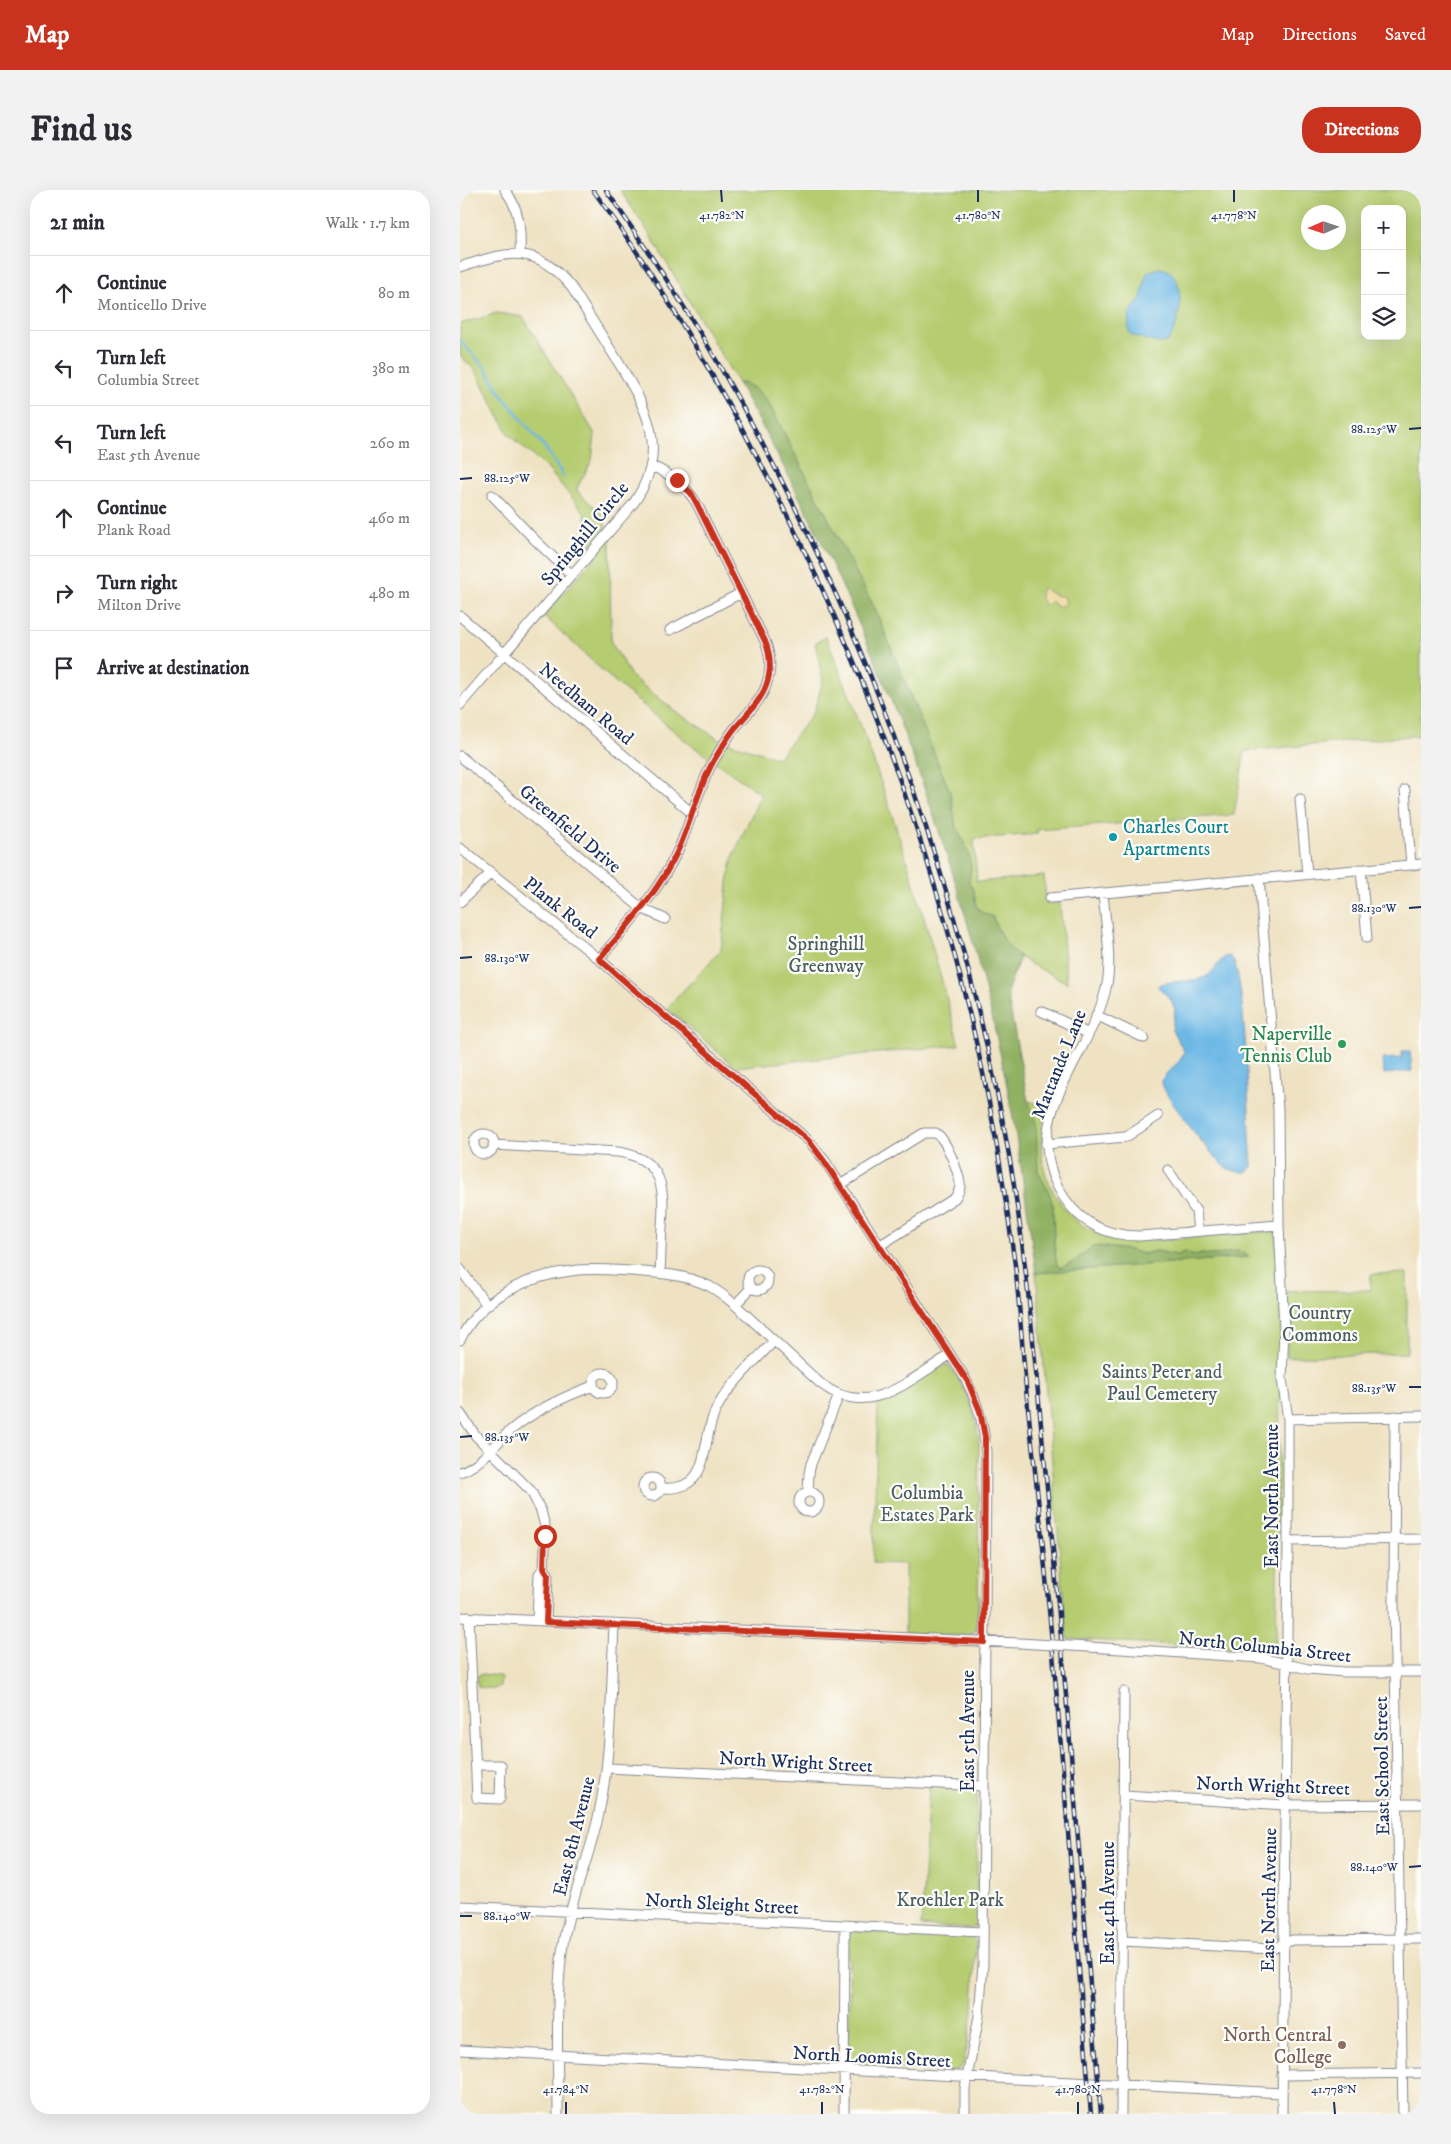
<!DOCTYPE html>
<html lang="en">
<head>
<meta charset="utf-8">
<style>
	:root { --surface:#fff; --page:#f2f2f3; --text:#2b2b33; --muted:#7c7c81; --line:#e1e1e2; --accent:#c8321e }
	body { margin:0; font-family:"IM FELL DW Pica",serif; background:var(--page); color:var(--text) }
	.controls { position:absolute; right:15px; top:15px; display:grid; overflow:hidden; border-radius:10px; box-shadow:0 5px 20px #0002 }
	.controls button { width:45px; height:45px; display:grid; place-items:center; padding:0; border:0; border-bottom:1px solid var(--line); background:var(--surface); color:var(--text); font:25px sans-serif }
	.compass { position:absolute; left:841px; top:15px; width:45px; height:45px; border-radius:50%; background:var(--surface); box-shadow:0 5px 20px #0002; rotate:267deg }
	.stop { position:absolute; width:15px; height:15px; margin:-11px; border:4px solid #c8321e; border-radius:50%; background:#fff }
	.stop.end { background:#c8321e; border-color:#fff; box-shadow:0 1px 5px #0008 }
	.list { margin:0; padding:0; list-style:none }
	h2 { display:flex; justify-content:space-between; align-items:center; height:65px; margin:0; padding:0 20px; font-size:21px }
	h2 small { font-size:16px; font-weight:400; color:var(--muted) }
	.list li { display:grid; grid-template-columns:32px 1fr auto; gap:15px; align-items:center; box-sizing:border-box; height:75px; padding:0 20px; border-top:1px solid var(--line) }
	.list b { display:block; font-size:19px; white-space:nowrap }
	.list p { margin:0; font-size:16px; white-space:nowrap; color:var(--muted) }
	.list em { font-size:16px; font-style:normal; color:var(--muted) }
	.icon { flex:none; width:28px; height:28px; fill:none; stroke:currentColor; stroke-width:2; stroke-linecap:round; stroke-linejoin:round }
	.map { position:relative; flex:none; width:961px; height:1924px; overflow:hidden; border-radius:20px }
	header { display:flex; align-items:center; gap:30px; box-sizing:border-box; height:70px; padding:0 25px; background:var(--accent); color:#fff }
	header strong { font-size:24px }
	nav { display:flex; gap:28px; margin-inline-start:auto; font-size:18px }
	.intro { display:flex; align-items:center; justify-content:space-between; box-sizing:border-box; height:120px; padding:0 30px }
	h1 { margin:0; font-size:35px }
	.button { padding:12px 22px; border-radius:20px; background:var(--accent); color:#fff; font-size:18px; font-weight:700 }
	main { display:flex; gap:30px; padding:0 30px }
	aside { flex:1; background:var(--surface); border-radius:20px; box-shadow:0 5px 20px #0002 }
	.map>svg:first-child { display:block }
</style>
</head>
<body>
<header>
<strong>Map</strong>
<nav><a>Map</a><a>Directions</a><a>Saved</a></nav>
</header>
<div class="intro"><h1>Find us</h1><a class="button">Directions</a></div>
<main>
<aside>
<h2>21 min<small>Walk · 1.7 km</small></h2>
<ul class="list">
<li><svg class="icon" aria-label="ahead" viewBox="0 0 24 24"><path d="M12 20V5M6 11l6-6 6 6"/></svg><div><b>Continue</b><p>Monticello Drive</p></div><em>80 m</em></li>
<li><svg class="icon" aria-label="left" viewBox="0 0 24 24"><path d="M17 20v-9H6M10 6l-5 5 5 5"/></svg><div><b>Turn left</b><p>Columbia Street</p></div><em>380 m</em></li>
<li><svg class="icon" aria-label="left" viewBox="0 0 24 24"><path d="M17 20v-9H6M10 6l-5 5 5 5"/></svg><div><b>Turn left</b><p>East 5th Avenue</p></div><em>260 m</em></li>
<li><svg class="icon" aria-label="ahead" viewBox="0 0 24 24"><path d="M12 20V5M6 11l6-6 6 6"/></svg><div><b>Continue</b><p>Plank Road</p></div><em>460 m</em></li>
<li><svg class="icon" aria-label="right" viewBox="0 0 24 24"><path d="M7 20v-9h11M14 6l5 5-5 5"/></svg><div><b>Turn right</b><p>Milton Drive</p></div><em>480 m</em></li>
<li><svg class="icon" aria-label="arrive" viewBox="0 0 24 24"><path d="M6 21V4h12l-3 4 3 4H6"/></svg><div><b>Arrive at destination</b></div></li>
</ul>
</aside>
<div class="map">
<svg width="961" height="1924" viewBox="0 0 961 1924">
	<rect width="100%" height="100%" fill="#fdfcf7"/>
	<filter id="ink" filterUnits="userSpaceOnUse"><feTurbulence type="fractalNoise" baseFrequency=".02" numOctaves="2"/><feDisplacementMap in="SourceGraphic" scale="10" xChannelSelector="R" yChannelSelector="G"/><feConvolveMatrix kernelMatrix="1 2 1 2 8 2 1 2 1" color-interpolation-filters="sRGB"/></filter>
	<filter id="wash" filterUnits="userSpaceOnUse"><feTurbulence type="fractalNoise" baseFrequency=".0096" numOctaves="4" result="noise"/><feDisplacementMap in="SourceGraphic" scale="20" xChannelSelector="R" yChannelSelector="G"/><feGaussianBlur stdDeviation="1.12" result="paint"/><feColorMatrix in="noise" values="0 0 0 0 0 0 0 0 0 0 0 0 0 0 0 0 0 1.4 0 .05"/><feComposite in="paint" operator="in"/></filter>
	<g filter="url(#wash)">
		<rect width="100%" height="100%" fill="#efe2c2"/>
		<path fill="#b5cc70" stroke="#687e67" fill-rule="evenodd" d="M 160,0 L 961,0 L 961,545 L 785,561 L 774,625 L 577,640 L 577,644 L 514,649 L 517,692 L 584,686 L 586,714 L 600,713 L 607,793 C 585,780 552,769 540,746 C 537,740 535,733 533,727 L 521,722 L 516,715 L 514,701 L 509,693 L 511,677 L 505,654 L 496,636 L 490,602 L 415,419 L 308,212 C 300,203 291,192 278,193 L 190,45 ZM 905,19 L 942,19 L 942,146 L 905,146 ZM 848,22 L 878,22 L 878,52 L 848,52 Z
			M 37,123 L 63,127 L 135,244 L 132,270 L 117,298 L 117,301 L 141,323 L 150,349 L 151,452 L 172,487 L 218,523 L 260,550 L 318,568 L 354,522 L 363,490 L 355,453 L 366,447 C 421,579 463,716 499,855 L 275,877 L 207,818 L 261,760 L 269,684 L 274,664 L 301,604 L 227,552 L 146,484 L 84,426 L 134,368 L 124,322 L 86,277 L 49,245 L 15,180 L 0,166 L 0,134 Z
			M 568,911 L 587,916 C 579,944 578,974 593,1001 C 624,1058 673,1052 729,1048 C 758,1045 787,1043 816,1041 L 821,1135 L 816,1456 L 812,1462 L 774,1458 L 607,1449 L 576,1083 L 788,1067 L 777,1061 L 758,1065 L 740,1064 L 734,1066 L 725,1062 L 717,1065 L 697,1061 L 683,1064 L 646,1057 L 631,1058 L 615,1071 L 601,1078 L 597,1076 L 594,1054 L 593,1015 L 578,981 L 575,940 Z
			M 947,1083 L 947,1163 L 827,1167 L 827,1101 L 910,1100 L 911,1084 Z
			M 484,1175 L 489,1176 C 507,1199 516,1223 519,1253 L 518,1434 L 516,1440 L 506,1446 L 445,1443 L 445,1374 L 413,1373 L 418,1212 L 434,1206 Z
			M 22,1484 L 39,1486 L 41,1489 L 40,1496 L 35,1499 L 18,1497 L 16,1487 Z
			M 469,1598 L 509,1599 L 514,1600 L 517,1603 L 517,1732 L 514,1737 L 509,1739 L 461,1736 Z
			M 395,1741 L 510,1747 L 516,1751 L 513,1822 L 504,1871 L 502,1877 L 495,1881 L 395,1876 L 388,1873 L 390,1806 L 388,1745 Z"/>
		<path fill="#90b062" stroke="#567060" d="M 278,193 C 291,192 300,203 308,212 L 415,419 L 490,602 L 496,636 L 509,664 L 511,677 L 509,693 L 514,701 L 516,715 L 521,722 L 533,727 C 539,744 545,755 560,767 L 547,802 L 568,911 L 576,932 L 578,981 L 589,1002 L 593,1015 L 594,1054 L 597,1076 L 601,1078 L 615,1071 L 631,1058 L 638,1056 L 670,1060 L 683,1064 L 697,1061 L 717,1065 L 725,1062 L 734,1066 L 740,1064 L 758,1065 L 777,1061 L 782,1062 L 789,1067 L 576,1083 C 567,1017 558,951 545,886 C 495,643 400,408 278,193 Z"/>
		<path fill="#eeda9e" stroke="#84847e" d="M 583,398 L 597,406 L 604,406 L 606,414 L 597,417 L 591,411 L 585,416 L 580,406 L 581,399 Z"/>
		<path fill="#6cb8e5" stroke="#4474a2" d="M 699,78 C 729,79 722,136 707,152 L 698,153 L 671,145 L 668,138 L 670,123 L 681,108 L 686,86 L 688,82 Z
			M 768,766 L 771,767 C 787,783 788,940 792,973 L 792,977 L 786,982 C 779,982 772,981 767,978 C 756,972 701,903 702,892 C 704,880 722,875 724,861 L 712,840 L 715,819 L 711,810 L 698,797 L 699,795 C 713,789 731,793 745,787 C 755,783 759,768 768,766 Z
			M 942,861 L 950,861 L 952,881 L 924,884 L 923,869 L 942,868 Z"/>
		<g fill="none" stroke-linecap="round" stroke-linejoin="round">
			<path stroke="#6cb8e5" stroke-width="2.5" d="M 0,151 L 25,177 L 43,207 L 84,256 L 104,287"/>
		</g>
	</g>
	<g filter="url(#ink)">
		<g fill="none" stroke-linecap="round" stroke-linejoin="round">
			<g stroke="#858890" stroke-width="11">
				<path id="minor" d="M 45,0 C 60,19 61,40 60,63
					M 0,77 C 50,61 75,53 112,98 C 127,122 142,146 157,170 C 187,219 211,260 173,314 L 0,515
					M 32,305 L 74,349 L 112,385
					M 0,426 L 233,624
					M 210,440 L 281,403
					M 0,566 L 181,718 L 205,729
					M 945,600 L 951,675
					M 840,609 L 847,684
					M 0,658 L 139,769 L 349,951 L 365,971 L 502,1183 C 517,1208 524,1233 526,1262 L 523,1774 L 519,1826 L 505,1898 L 505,1924
					M 901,679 L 907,748
					M 799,688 L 818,919 L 819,1035 L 824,1138 L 822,1189 L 828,1229 L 828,1351 L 822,1924
					M 643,703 C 645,729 652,769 647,794 C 632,869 552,930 605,1009 C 623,1035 649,1046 680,1046 L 819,1035
					M 590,708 L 961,674
					M 0,712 L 31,683
					M 139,769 C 169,734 200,700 219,658 C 232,629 238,598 254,570 C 261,559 267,548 275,538 C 286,525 300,512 306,496 C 312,480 311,466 305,451 L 237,314 C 226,296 212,284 191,276
					M 581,821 L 627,843
					M 636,825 L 684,848
					M14 954a10 10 0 1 1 20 0a10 10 0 1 1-20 0Z
					M 586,954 L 666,947 L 698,926
					M 33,955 L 158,962 C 204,969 205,999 202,1037 C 201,1052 201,1068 200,1083
					M 708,980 L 736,1021 L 738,1041
					M 380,995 L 464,943 L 476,943 C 486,949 498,981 500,993 C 501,998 498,1003 495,1008 L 419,1056
					M 0,1079 L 27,1115
					M288 1090a10 10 0 1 1 20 0a10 10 0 1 1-20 0Z
					M 275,1115 L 291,1098
					M 0,1150 C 20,1108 67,1086 111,1081 C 131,1078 151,1080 171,1081 C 198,1083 224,1084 249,1096 C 267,1106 281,1120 296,1134 C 317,1153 338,1173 360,1193 C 408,1231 447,1191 490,1165
					M133 1193a10 10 0 1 1 20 0a10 10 0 1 1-20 0Z
					M 0,1223 L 16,1246 L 71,1301 L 81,1321 L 85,1336 L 85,1358 L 84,1378 L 79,1384 L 77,1431
					M 935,1226 L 934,1414 L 943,1924
					M 828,1229 L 961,1226
					M 0,1282 C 22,1275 34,1254 51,1240 C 75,1220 103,1207 133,1196
					M183 1297a9 9 0 1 1 18 0a9 9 0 1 1-18 0Z
					M 201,1298 C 245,1302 242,1267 250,1237 C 252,1227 257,1217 262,1209 C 276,1188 297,1169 314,1151
					M339 1312a10 10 0 1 1 20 0a10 10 0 1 1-20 0Z
					M 348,1302 L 349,1283 L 351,1274 L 379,1205
					M 828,1351 L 961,1349
					M 84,1378 L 88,1384 L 86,1431
					M 0,1427 L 559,1453
					M 9,1427 L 17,1608 L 40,1609 L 41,1575 L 16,1575
					M 645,1458 L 801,1468 L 848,1479 L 884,1482 L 961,1482
					M 147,1578 L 523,1596
					M 664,1605 L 825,1615 L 961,1614
					M 0,1716 L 523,1742
					M 663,1751 L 812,1759 L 832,1750 L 961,1749
					M 0,1860 L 822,1903
					M 822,1885 L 961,1883
					M 98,1924 C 98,1868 95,1810 103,1754 C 110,1709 130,1668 139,1623 C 152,1561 151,1498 154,1435
					M 384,1924 L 385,1736
					M 661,1924 L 664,1502"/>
			</g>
			<use href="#minor" stroke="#fff" stroke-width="9"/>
			<g stroke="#1b2f5e" stroke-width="4.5">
				<path id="rail" d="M 133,0 C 153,28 173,55 191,84 C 343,323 458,588 519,865 C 535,935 545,1005 555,1075 C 561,1126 563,1176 569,1227 C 596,1459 611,1692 631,1924
					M 146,0 C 190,64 234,129 271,196 C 405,434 501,696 549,965 C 567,1068 575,1173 585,1277 C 607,1493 622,1708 641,1924"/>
			</g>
			<use href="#rail" stroke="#fdfcf7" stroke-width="2.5" stroke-dasharray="8" stroke-linecap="butt"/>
			<g stroke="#858890" stroke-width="11" stroke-linecap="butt">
				<path id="minor-bridge" d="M 559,1453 L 645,1458"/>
			</g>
			<use href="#minor-bridge" stroke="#fff" stroke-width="9"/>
		</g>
	</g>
	<g fill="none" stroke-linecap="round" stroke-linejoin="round" filter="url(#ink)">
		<path stroke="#c8321e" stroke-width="6" d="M 85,1346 L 84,1378 L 88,1384 L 86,1432 L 524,1452 L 525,1247 L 520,1221 L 508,1192 L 364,971 L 349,951 L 139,769 C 169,734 200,700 219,658 C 232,629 238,598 254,570 C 261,559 267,548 275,538 C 286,525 300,512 306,496 C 312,480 311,466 305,451 L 237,314 L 231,303 L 217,290"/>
	</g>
	<path fill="none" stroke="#1b2f5e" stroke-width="2" d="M 261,0 L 262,12M 518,0 L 518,12M 774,0 L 774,12M 949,239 L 961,238M 0,289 L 12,288M 949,718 L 961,717M 0,768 L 12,767M 949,1197 L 961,1197M 0,1247 L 12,1246M 949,1677 L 961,1676M 0,1726 L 12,1726M 106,1912 L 106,1924M 362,1912 L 362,1924M 618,1912 L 618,1924M 874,1912 L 875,1924"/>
	<circle fill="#0f9aa8" stroke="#fdfcf7" stroke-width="2" cx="653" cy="647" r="5"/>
	<circle fill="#2e9e5b" stroke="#fdfcf7" stroke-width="2" cx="882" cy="854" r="5"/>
	<circle fill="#8d6e63" stroke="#fdfcf7" stroke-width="2" cx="882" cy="1855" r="5"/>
	<g text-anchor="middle" stroke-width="4.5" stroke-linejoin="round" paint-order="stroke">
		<g font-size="19" fill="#1b2f5e" stroke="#fdfcf7">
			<text transform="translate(124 343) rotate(-51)" y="7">Springhill Circle</text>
			<text transform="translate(127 513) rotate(40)" y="7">Needham Road</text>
			<text transform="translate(111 638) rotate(40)" y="7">Greenfield Drive</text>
			<text transform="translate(101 717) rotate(38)" y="7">Plank Road</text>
			<text transform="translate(598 874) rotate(-68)" y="7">Mattande Lane</text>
			<text transform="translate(811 1306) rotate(-90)" y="7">East North Avenue</text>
			<text transform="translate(805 1456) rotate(6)" y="7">North Columbia Street</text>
			<text transform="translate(507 1541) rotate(-90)" y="7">East 5th Avenue</text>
			<text transform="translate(336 1571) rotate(3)" y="7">North Wright Street</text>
			<text transform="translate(921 1576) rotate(-91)" y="7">East School Street</text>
			<text transform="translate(813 1595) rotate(2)" y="7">North Wright Street</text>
			<text transform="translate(113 1646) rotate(-76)" y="7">East 8th Avenue</text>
			<text transform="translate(808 1710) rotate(-89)" y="7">East North Avenue</text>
			<text transform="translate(262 1713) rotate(3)" y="7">North Sleight Street</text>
			<text transform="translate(647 1713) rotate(-90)" y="7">East 4th Avenue</text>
			<text transform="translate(412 1866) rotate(3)" y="7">North Loomis Street</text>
		</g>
		<g font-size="19" fill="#0d838f" stroke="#fdfcf7" text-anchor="start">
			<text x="663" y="643">Charles Court<tspan x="663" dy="22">Apartments</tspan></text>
		</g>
		<g font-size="19" fill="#495e63" stroke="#fdfcf7">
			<text x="366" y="760">Springhill<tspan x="366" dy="22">Greenway</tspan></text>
			<text x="860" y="1129">Country<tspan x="860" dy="22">Commons</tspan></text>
			<text x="702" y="1188">Saints Peter and<tspan x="702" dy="22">Paul Cemetery</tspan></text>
			<text x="467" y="1309">Columbia<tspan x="467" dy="22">Estates Park</tspan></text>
			<text x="490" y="1716">Kroehler Park</text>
		</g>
		<g font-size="19" fill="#27864d" stroke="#fdfcf7" text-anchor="end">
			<text x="872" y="850">Naperville<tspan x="872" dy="22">Tennis Club</tspan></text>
		</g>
		<g font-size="19" fill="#785e54" stroke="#fdfcf7" text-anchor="end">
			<text x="872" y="1851">North Central<tspan x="872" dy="22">College</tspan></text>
		</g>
	</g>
	<g font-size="12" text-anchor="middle" fill="#1b2f5e" stroke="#fdfcf7" stroke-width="4.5" stroke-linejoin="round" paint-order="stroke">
		<text x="262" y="29">41.782°N</text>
		<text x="518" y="29">41.780°N</text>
		<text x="774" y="29">41.778°N</text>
		<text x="914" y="243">88.125°W</text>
		<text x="47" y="292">88.125°W</text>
		<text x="914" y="722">88.130°W</text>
		<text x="47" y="772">88.130°W</text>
		<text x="914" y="1202">88.135°W</text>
		<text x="47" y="1251">88.135°W</text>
		<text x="914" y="1681">88.140°W</text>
		<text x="47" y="1730">88.140°W</text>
		<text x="106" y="1903">41.784°N</text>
		<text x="362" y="1903">41.782°N</text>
		<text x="618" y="1903">41.780°N</text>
		<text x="874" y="1903">41.778°N</text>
	</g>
</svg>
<div class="controls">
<button>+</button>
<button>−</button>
<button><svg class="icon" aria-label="layers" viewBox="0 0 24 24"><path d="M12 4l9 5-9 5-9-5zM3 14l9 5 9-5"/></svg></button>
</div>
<svg class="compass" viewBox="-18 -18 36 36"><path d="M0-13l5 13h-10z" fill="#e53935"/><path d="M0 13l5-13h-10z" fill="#7c7c81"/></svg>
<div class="stop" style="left:85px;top:1346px"></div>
<div class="stop end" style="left:217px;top:290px"></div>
</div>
</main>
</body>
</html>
